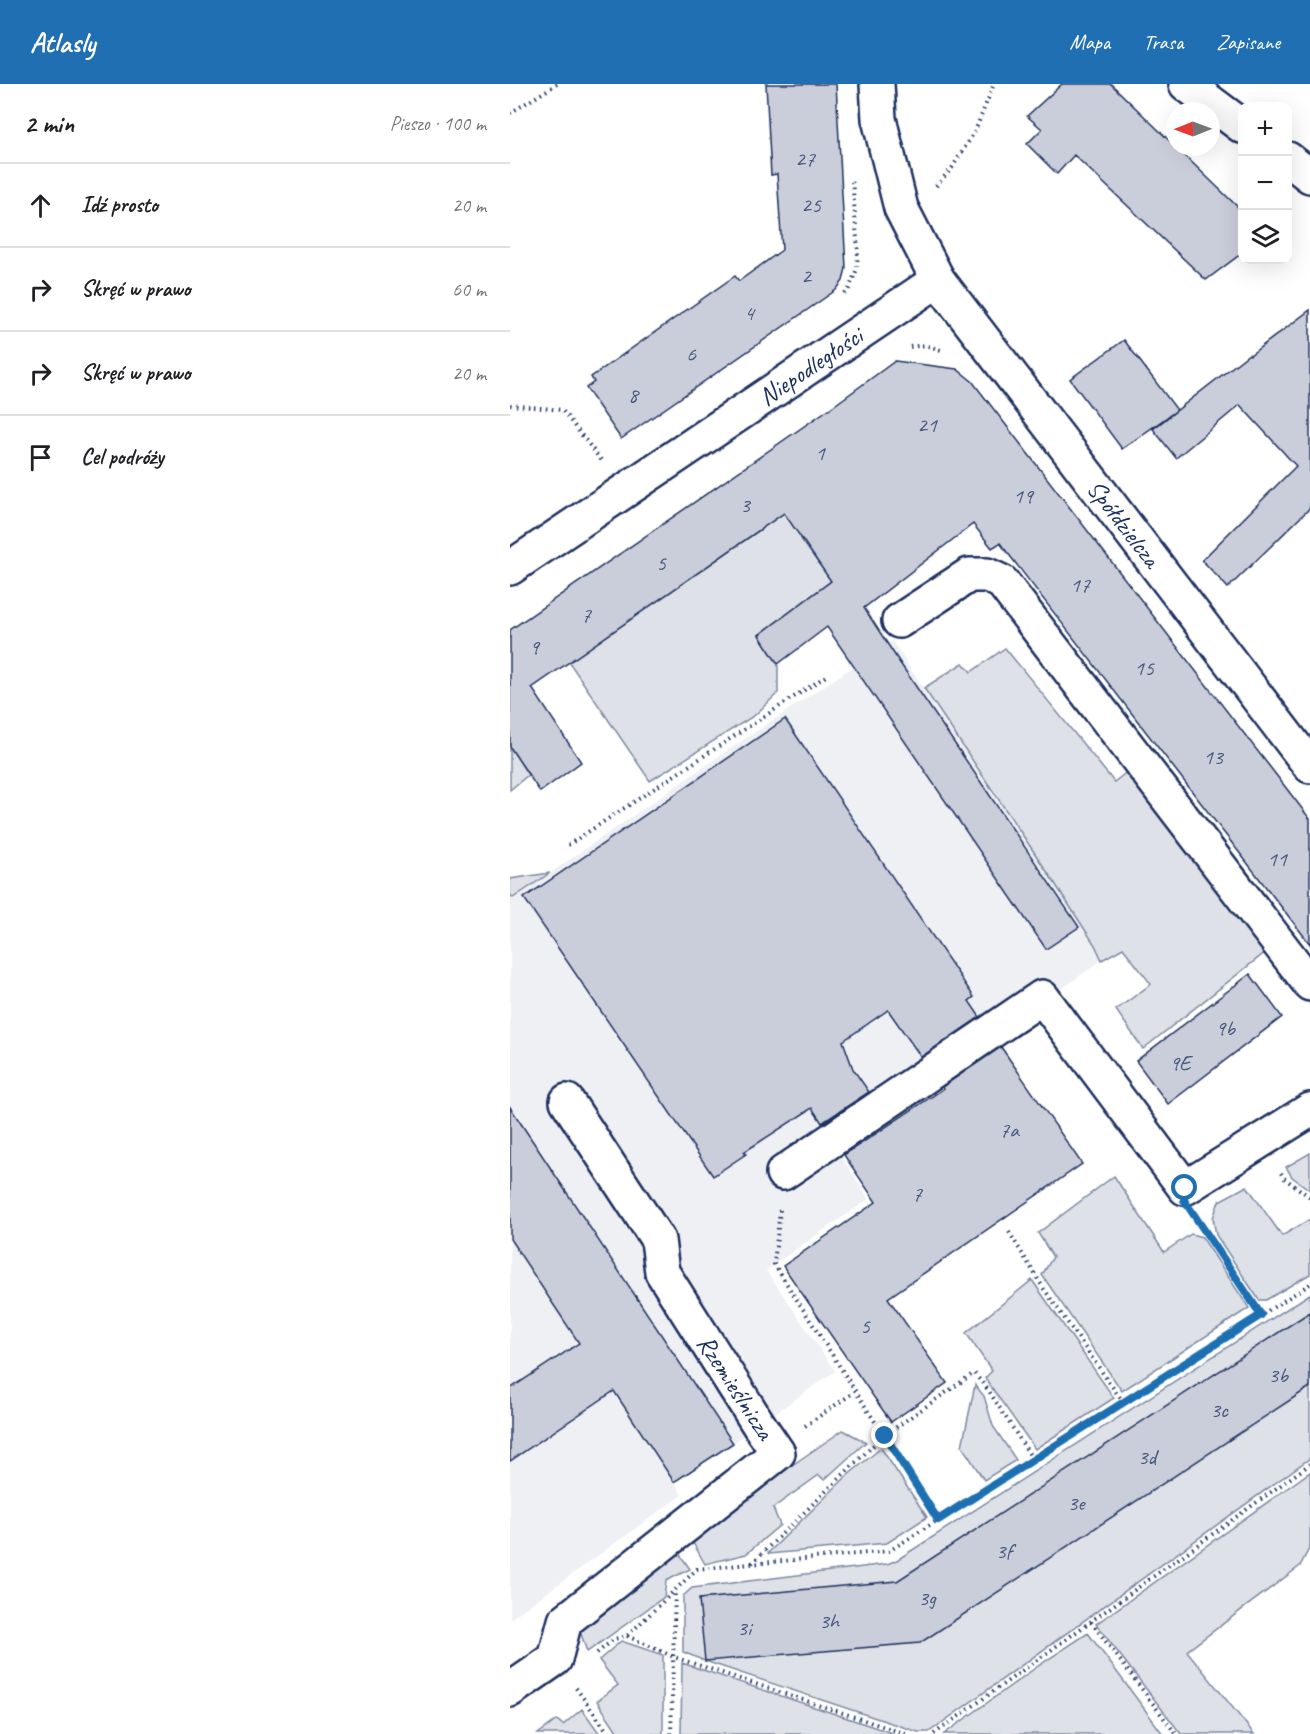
<!DOCTYPE html>
<html lang="pl">
<head>
<meta charset="utf-8">
<style>
	:root { --surface:#fff; --page:#f2f2f2; --text:#202124; --muted:#757577; --line:#e0e0e0; --accent:#1f6fb2 }
	body { margin:0; font-family:Caveat,sans-serif; background:var(--page); color:var(--text) }
	.controls { position:absolute; right:18px; top:18px; display:grid; overflow:hidden; border-radius:12px; box-shadow:0 6px 24px #0002 }
	.controls button { width:54px; height:54px; display:grid; place-items:center; padding:0; border:0; border-bottom:2px solid var(--line); background:var(--surface); color:var(--text); font:30px sans-serif }
	.compass { position:absolute; left:656px; top:18px; width:54px; height:54px; border-radius:50%; background:var(--surface); box-shadow:0 6px 24px #0002; rotate:269deg }
	.stop { position:absolute; width:18px; height:18px; margin:-14px; border:4px solid #1f6fb2; border-radius:50%; background:#fff }
	.stop.end { background:#1f6fb2; border-color:#fff; box-shadow:0 2px 6px #0008 }
	.list { margin:0; padding:0; list-style:none }
	h2 { display:flex; justify-content:space-between; align-items:center; height:78px; margin:0; padding:0 24px; font-size:26px }
	h2 small { font-size:20px; font-weight:400; color:var(--muted) }
	.list li { display:grid; grid-template-columns:39px 1fr auto; gap:18px; align-items:center; box-sizing:border-box; height:84px; padding:0 24px; border-top:2px solid var(--line) }
	.list b { display:block; font-size:22px; white-space:nowrap }
	.list em { font-size:20px; font-style:normal; color:var(--muted) }
	.icon { flex:none; width:33px; height:33px; fill:none; stroke:currentColor; stroke-width:2; stroke-linecap:round; stroke-linejoin:round }
	.map { position:relative; flex:none; width:800px; height:1650px; overflow:hidden }
	header { display:flex; align-items:center; gap:36px; box-sizing:border-box; height:84px; padding:0 30px; background:var(--accent); color:#fff }
	header strong { font-size:28px }
	nav { display:flex; gap:33px; margin-inline-start:auto; font-size:21px }
	main { display:flex }
	aside { flex:1; background:var(--surface) }
	.map>svg:first-child { display:block }
</style>
</head>
<body>
<header>
<strong>Atlasly</strong>
<nav><a>Mapa</a><a>Trasa</a><a>Zapisane</a></nav>
</header>
<main>
<aside>
<h2>2 min<small>Pieszo · 100 m</small></h2>
<ul class="list">
<li><svg class="icon" aria-label="ahead" viewBox="0 0 24 24"><path d="M12 20V5M6 11l6-6 6 6"/></svg><div><b>Idź prosto</b></div><em>20 m</em></li>
<li><svg class="icon" aria-label="right" viewBox="0 0 24 24"><path d="M7 20v-9h11M14 6l5 5-5 5"/></svg><div><b>Skręć w prawo</b></div><em>60 m</em></li>
<li><svg class="icon" aria-label="right" viewBox="0 0 24 24"><path d="M7 20v-9h11M14 6l5 5-5 5"/></svg><div><b>Skręć w prawo</b></div><em>20 m</em></li>
<li><svg class="icon" aria-label="arrive" viewBox="0 0 24 24"><path d="M6 21V4h12l-3 4 3 4H6"/></svg><div><b>Cel podróży</b></div></li>
</ul>
</aside>
<div class="map">
<svg width="800" height="1650" viewBox="0 0 800 1650">
	<rect width="100%" height="100%" fill="#fff"/>
	<filter id="ink" filterUnits="userSpaceOnUse"><feTurbulence type="fractalNoise" baseFrequency=".0167" numOctaves="2"/><feDisplacementMap in="SourceGraphic" scale="12" xChannelSelector="R" yChannelSelector="G"/><feConvolveMatrix kernelMatrix="1 2 1 2 8 2 1 2 1" color-interpolation-filters="sRGB"/></filter>
	<g filter="url(#ink)">
		<path fill="#eff0f4" d="M 382,557 L 544,798 L 585,861 L 592,876 L 500,942 L 325,1063 L 359,1115 L 256,1186 L 325,1287 L 223,1359 L 165,1398 L 172,1411 L 0,1535 L 0,810 L 4,814 L 221,664 Z"/>
		<path fill="#dee1e7" stroke="#7c88a2" stroke-width="1.5" d="M 293,416 L 312,438 L 291,455 L 321,497 L 249,551 L 268,580 L 268,609 L 245,631 L 140,697 L 59,578 Z
			M 495,564 L 604,698 L 618,687 L 757,867 L 633,965 L 606,926 L 641,900 L 613,864 L 592,876 L 585,861 L 544,798 L 414,604 L 453,579 L 461,588 Z
			M 0,663 L 18,691 L 0,706 Z
			M 40,789 L 3,814 L 0,810 L 0,795 Z
			M 800,1069 L 800,1106 L 782,1093 L 776,1083 Z
			M 604,1092 L 654,1168 L 681,1150 L 692,1153 L 739,1224 L 612,1307 L 532,1191 L 543,1173 L 528,1149 Z
			M 737,1102 L 772,1152 L 800,1135 L 800,1190 L 756,1216 L 749,1216 L 706,1151 L 703,1134 L 709,1117 Z
			M 522,1196 L 604,1314 L 525,1365 L 475,1294 L 482,1287 L 456,1249 Z
			M 800,1210 L 800,1374 L 419,1648 L 408,1648 L 195,1577 L 173,1568 L 173,1512 L 182,1504 L 377,1480 L 387,1476 Z
			M 465,1301 L 474,1312 L 483,1342 L 506,1376 L 474,1396 L 452,1362 Z
			M 333,1346 L 356,1358 L 314,1396 L 309,1391 L 263,1424 L 270,1441 L 236,1470 L 195,1480 L 182,1457 L 278,1384 Z
			M 371,1364 L 417,1433 L 377,1459 L 259,1470 L 258,1469 L 338,1391 Z
			M 800,1388 L 800,1463 L 790,1482 L 677,1567 L 744,1650 L 671,1650 L 586,1540 Z
			M 166,1465 L 180,1485 L 156,1497 L 154,1513 L 77,1568 L 68,1541 Z
			M 578,1549 L 653,1650 L 434,1650 L 528,1582 Z
			M 111,1557 L 153,1571 L 153,1650 L 109,1650 L 87,1617 L 108,1601 L 89,1576 Z
			M 172,1579 L 385,1650 L 171,1650 Z
			M 72,1625 L 90,1650 L 28,1650 L 47,1636 L 53,1641 Z"/>
		<path fill="#caceda" stroke="#1b2f5e" stroke-width="1.5" d="M 256,0 L 326,0 L 336,184 L 333,197 L 326,206 L 111,355 L 76,304 L 84,298 L 81,293 L 225,192 L 229,197 L 272,166 L 267,90 L 261,91 Z
			M 552,0 L 601,0 L 732,127 L 732,169 L 696,196 L 564,71 L 547,90 L 517,60 L 532,45 L 517,32 Z
			M 800,226 L 800,424 L 718,504 L 692,476 L 786,382 L 730,321 L 666,374 L 643,345 L 739,270 L 740,271 Z
			M 614,256 L 667,326 L 612,365 L 560,295 Z
			M 385,277 L 447,285 L 462,297 L 800,735 L 800,860 L 490,459 L 482,464 L 463,440 L 354,524 L 390,579 L 569,843 L 536,865 L 317,543 L 268,580 L 249,551 L 321,497 L 274,429 L 22,604 L 71,678 L 30,708 L 0,663 L 0,546 L 326,320 Z
			M 275,635 L 464,913 L 459,917 L 470,933 L 411,973 L 378,926 L 333,957 L 343,985 L 359,1008 L 312,1039 L 302,1024 L 234,1068 L 236,1070 L 203,1092 L 14,814 Z
			M 740,890 L 772,933 L 658,1020 L 626,977 Z
			M 491,963 L 572,1080 L 378,1214 L 437,1299 L 381,1338 L 273,1182 L 366,1118 L 334,1071 L 433,1005 L 432,1003 Z
			M 0,1023 L 223,1359 L 164,1398 L 104,1307 L 0,1377 L 0,1305 L 69,1259 L 0,1155 Z
			M 800,1228 L 800,1303 L 410,1559 L 195,1577 L 189,1515 L 387,1497 Z"/>
		<g fill="none" stroke-linecap="round" stroke-linejoin="round">
			<g stroke="#1b2f5e" stroke-width="38">
				<g id="minor">
					<path id="s1" d="M 367,0 L 369,35 L 391,124 L 428,196 L 800,682"/>
					<path d="M 676,0 L 732,42"/>
					<path d="M 778,75 L 800,92"/>
					<path id="s2" d="M 0,484 L 428,196"/>
					<path d="M 389,537 L 459,491 L 477,491 L 492,498 L 800,900"/>
					<path d="M 273,1089 L 532,913 L 675,1104 L 800,1026"/>
					<path d="M 0,1606 L 45,1575 L 55,1537 L 268,1369 L 249,1341 L 152,1188 L 148,1156 L 57,1017"/>
				</g>
			</g>
			<path stroke="#1b2f5e" stroke-width="4" stroke-dasharray="1.5 4.5" stroke-linecap="butt" d="M 0,29 L 47,0
				M 426,102 L 442,84 L 465,47 L 484,0
				M 335,210 L 339,205 L 347,185 L 348,167 L 342,95
				M 400,263 L 415,261 L 431,266
				M 0,321 L 52,326 L 91,376
				M 58,761 L 316,592
				M 771,1089 L 774,1094 L 800,1113
				M 270,1126 L 264,1180 L 428,1436
				M 690,1139 L 751,1231
				M 499,1148 L 534,1205 L 613,1318
				M 295,1342 L 343,1309
				M 242,1479 L 372,1353 L 464,1289 L 479,1307 L 523,1376
				M 581,1538 L 666,1650
				M 117,1552 L 164,1573 L 396,1650
				M 87,1569 L 104,1555 L 117,1552 L 187,1485 L 379,1467 L 800,1200
				M 66,1604 L 99,1650
				M 161,1650 L 165,1507
				M 424,1650 L 800,1380"/>
			<use href="#minor" stroke="#fff" stroke-width="33"/>
		</g>
	</g>
	<g fill="none" stroke-linecap="round" stroke-linejoin="round" filter="url(#ink)">
		<path stroke="#1f6fb2" stroke-width="8" d="M 375,1352 L 428,1436 L 751,1231 L 674,1116 L 675,1104"/>
	</g>
	<g text-anchor="middle" stroke-width="4.5" stroke-linejoin="round" paint-order="stroke">
		<g font-size="22" fill="#47577d">
			<text x="295" y="82">27</text>
			<text x="301" y="128">25</text>
			<text x="296" y="199">2</text>
			<text x="239" y="236">4</text>
			<text x="181" y="277">6</text>
			<text x="123" y="318">8</text>
			<text x="417" y="348">21</text>
			<text x="310" y="376">1</text>
			<text x="513" y="419">19</text>
			<text x="235" y="428">3</text>
			<text x="151" y="486">5</text>
			<text x="570" y="508">17</text>
			<text x="76" y="538">7</text>
			<text x="24" y="570">9</text>
			<text x="634" y="591">15</text>
			<text x="703" y="680">13</text>
			<text x="767" y="782">11</text>
			<text x="715" y="951">9b</text>
			<text x="670" y="986">9E</text>
			<text x="499" y="1053">7a</text>
			<text x="407" y="1117">7</text>
			<text x="355" y="1249">5</text>
			<text x="768" y="1298">3b</text>
			<text x="709" y="1333">3c</text>
			<text x="637" y="1380">3d</text>
			<text x="566" y="1426">3e</text>
			<text x="494" y="1474">3f</text>
			<text x="417" y="1521">3g</text>
			<text x="319" y="1544">3h</text>
			<text x="234" y="1551">3i</text>
		</g>
		<g font-size="26" fill="#1b2f5e" stroke="#fff">
			<text dy="9" stroke="none"><textPath href="#s2" startOffset="362">Niepodległości</textPath></text>
			<text dy="9" stroke="none"><textPath href="#s1" startOffset="514">Spółdzielcza</textPath></text>
			<text transform="translate(226 1303) rotate(57)" y="9">Rzemieślnicza</text>
		</g>
	</g>
</svg>
<div class="controls">
<button>+</button>
<button>−</button>
<button><svg class="icon" aria-label="layers" viewBox="0 0 24 24"><path d="M12 4l9 5-9 5-9-5zM3 14l9 5 9-5"/></svg></button>
</div>
<svg class="compass" viewBox="-18 -18 36 36"><path d="M0-13l5 13h-10z" fill="#e53935"/><path d="M0 13l5-13h-10z" fill="#757577"/></svg>
<div class="stop" style="left:675px;top:1104px"></div>
<div class="stop end" style="left:375px;top:1352px"></div>
</div>
</main>
</body>
</html>
